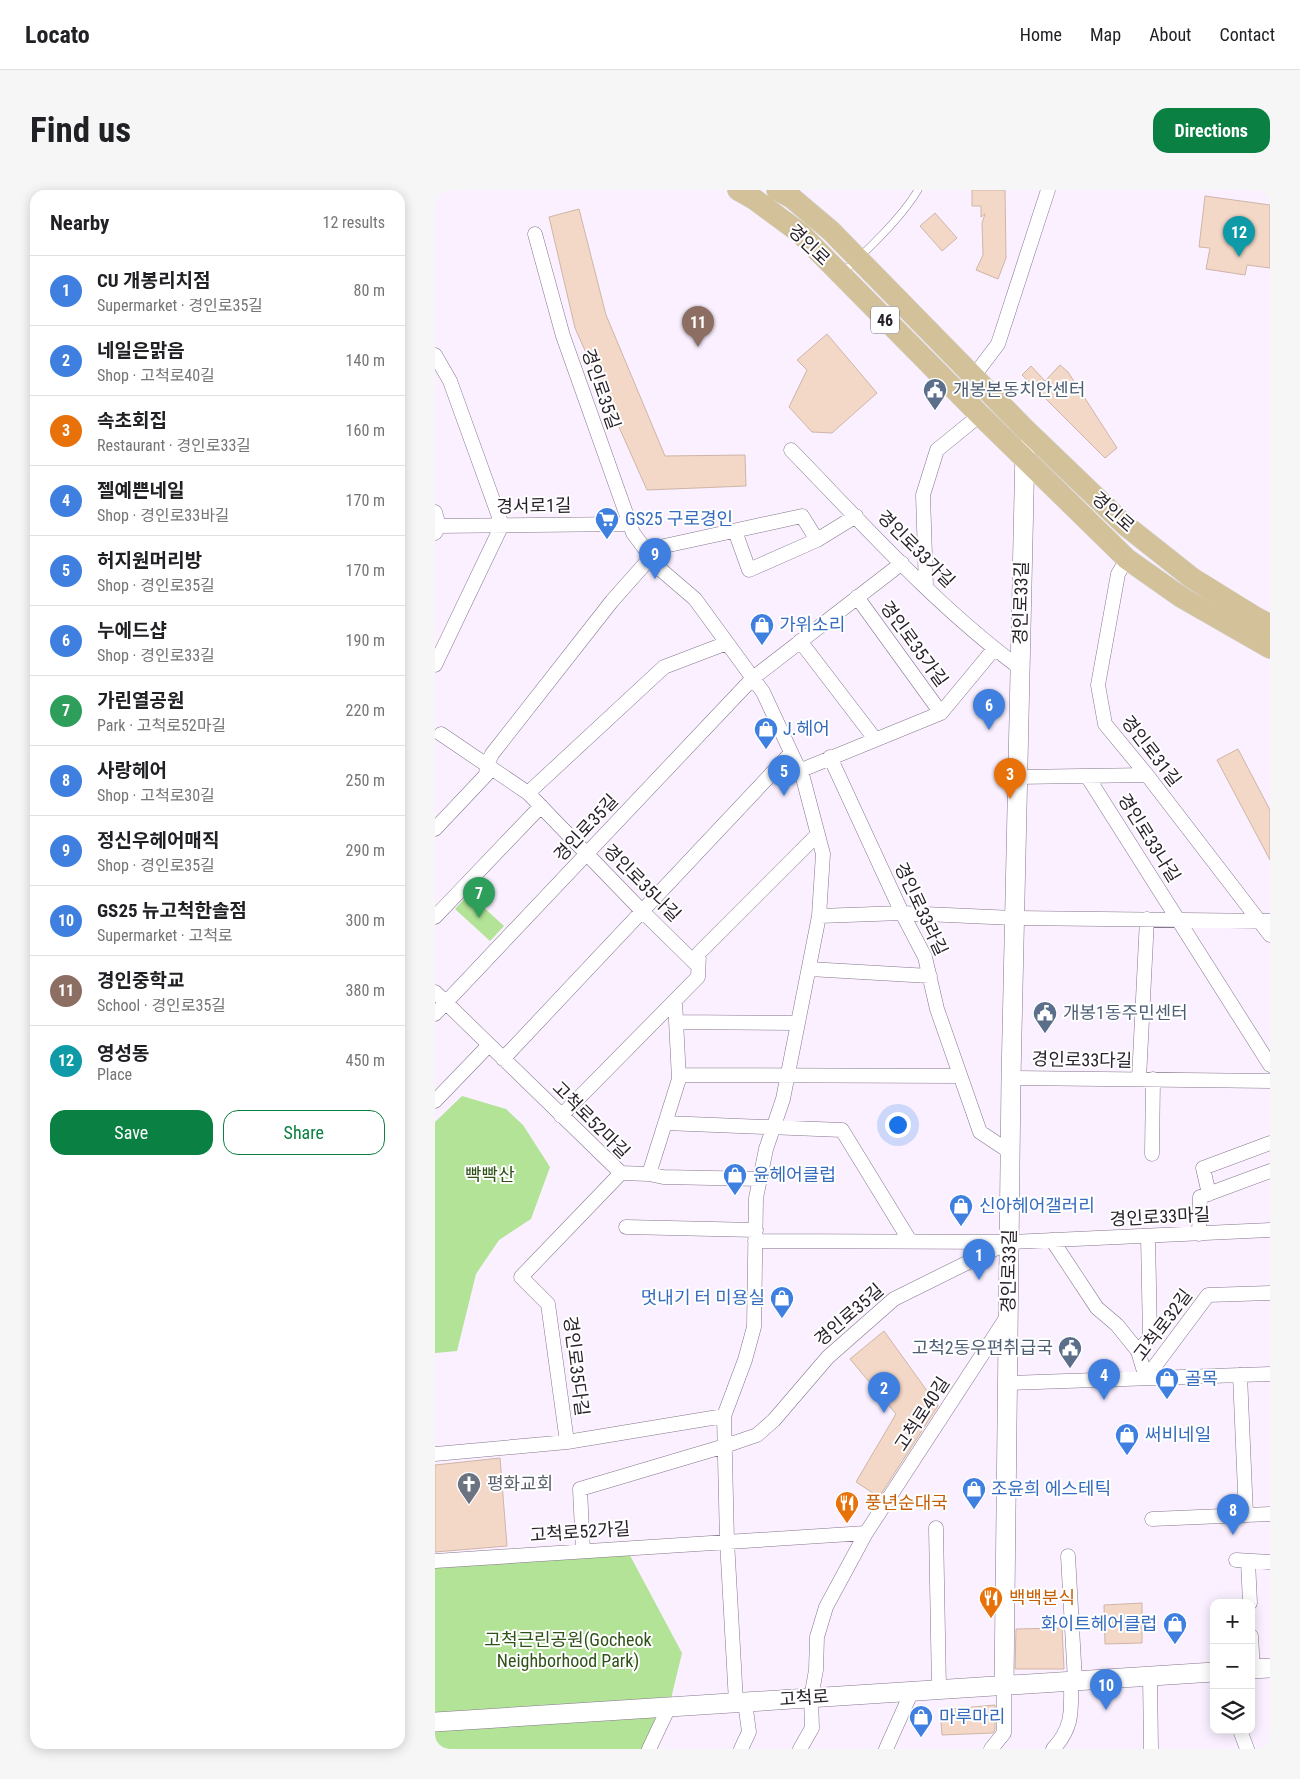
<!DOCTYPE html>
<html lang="en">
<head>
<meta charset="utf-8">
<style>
	:root { --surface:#fff; --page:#f6f6f6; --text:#202124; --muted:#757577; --line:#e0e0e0; --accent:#0b8043 }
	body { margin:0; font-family:"Roboto Condensed","Noto Sans KR",sans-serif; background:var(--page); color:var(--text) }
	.controls { position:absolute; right:15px; bottom:15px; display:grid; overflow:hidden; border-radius:10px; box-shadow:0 2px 12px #0003 }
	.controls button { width:45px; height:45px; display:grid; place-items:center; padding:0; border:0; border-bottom:1px solid var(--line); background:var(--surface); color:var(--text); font:25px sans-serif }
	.you { position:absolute; left:462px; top:934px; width:18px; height:18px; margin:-12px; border:4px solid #fff; border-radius:50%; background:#1a73e8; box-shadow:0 0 0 8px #1a73e833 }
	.badge { display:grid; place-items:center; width:32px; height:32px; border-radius:50%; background:var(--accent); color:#fff; font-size:16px; font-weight:700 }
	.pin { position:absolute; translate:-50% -41px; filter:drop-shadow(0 1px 2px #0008) }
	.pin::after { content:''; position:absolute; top:26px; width:18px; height:15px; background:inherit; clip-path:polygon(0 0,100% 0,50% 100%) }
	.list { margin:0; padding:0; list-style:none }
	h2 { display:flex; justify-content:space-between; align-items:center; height:65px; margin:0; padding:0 20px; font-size:21px }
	h2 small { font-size:16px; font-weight:400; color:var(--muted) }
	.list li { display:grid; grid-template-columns:32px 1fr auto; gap:15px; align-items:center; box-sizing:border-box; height:70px; padding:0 20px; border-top:1px solid var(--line) }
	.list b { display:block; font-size:19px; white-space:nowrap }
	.list p { margin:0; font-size:16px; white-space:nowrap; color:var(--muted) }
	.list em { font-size:16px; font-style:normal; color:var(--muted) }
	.actions { display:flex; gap:10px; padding:15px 20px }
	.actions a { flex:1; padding:11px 0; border:1px solid var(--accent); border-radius:15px; text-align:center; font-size:18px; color:var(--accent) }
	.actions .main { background:var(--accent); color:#fff }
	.icon { flex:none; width:28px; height:28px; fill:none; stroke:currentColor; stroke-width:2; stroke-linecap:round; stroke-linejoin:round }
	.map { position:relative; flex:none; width:835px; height:1559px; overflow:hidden; border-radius:15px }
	header { display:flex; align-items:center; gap:30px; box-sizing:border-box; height:70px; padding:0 25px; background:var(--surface); border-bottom:1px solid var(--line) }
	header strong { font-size:24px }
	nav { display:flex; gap:28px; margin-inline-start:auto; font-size:18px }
	.intro { display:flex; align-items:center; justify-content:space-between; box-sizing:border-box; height:120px; padding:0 30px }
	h1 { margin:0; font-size:35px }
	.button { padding:12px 22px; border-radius:15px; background:var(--accent); color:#fff; font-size:18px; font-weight:700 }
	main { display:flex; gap:30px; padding:0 30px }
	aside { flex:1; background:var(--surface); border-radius:15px; box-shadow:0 2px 12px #0003 }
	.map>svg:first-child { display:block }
</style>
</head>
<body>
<header>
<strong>Locato</strong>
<nav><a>Home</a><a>Map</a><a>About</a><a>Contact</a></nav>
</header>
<div class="intro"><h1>Find us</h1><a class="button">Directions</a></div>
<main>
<aside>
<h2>Nearby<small>12 results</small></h2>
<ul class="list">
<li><span class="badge" style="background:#3f7fe0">1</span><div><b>CU 개봉리치점</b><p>Supermarket · 경인로35길</p></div><em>80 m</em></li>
<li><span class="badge" style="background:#3f7fe0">2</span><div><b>네일은맑음</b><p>Shop · 고척로40길</p></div><em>140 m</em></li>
<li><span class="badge" style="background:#e8710a">3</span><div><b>속초회집</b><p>Restaurant · 경인로33길</p></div><em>160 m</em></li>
<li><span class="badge" style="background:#3f7fe0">4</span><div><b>젤예쁜네일</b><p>Shop · 경인로33바길</p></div><em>170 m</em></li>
<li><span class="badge" style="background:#3f7fe0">5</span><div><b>허지원머리방</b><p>Shop · 경인로35길</p></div><em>170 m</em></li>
<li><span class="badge" style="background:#3f7fe0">6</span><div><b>누에드샵</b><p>Shop · 경인로33길</p></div><em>190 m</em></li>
<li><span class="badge" style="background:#2e9e5b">7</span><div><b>가린열공원</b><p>Park · 고척로52마길</p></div><em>220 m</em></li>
<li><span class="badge" style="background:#3f7fe0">8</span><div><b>사랑헤어</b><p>Shop · 고척로30길</p></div><em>250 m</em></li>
<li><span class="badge" style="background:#3f7fe0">9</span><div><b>정신우헤어매직</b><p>Shop · 경인로35길</p></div><em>290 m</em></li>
<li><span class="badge" style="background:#3f7fe0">10</span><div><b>GS25 뉴고척한솔점</b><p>Supermarket · 고척로</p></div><em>300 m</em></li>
<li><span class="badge" style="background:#8d6e63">11</span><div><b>경인중학교</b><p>School · 경인로35길</p></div><em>380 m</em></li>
<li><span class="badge" style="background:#0f9aa8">12</span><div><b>영성동</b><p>Place</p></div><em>450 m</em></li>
</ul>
<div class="actions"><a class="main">Save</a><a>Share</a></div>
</aside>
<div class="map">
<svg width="835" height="1559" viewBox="0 0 835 1559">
	<rect width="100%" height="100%" fill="#faf0ff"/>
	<path fill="#b2e396" d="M 34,704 L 69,736 L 55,751 L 20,719 Z
		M 27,906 L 71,919 L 88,935 L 115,977 L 96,1029 L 64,1050 L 41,1084 L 22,1161 L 0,1163 L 0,932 Z
		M 191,1358 L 247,1463 L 234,1517 L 214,1559 L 0,1559 L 0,1371 Z"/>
	<path fill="#f3d8c8" stroke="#cfb5a6" d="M 537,0 L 570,0 L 571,68 L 563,89 L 541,80 L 548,65 L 547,33 L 550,24 L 546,27 L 546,16 L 537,16 Z
		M 770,6 L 835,15 L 835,78 L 812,75 L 810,85 L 771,79 L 775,58 L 764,57 Z
		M 144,19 L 171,125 L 230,266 L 310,265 L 311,296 L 212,300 L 140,138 L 114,27 Z
		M 500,23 L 522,48 L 507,61 L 485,36 Z
		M 392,144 L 442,203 L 397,243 L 377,242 L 354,217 L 372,180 L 362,170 Z
		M 625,175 L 633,182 L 682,258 L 670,268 L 587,185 L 596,176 L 610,191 Z
		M 803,559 L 835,620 L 835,670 L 782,570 Z
		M 449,1141 L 503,1216 L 444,1307 L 421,1292 L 461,1224 L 415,1169 Z
		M 65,1268 L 72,1356 L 0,1362 L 0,1275 Z
		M 707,1413 L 707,1453 L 670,1454 L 669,1415 Z
		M 627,1438 L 629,1479 L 580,1479 L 581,1439 Z
		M 560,1515 L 560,1540 L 558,1543 L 507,1545 L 505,1520 Z"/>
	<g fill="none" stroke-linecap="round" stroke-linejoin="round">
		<g stroke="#85768c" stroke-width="8">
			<path id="lane" d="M 408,82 C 432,61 467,27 483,0"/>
		</g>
		<g stroke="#85768c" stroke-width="15">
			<path id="street" d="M 100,44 L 128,146 L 198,343 L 225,379 L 260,409 L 328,502 L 368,588 L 388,664 L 384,726 L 348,909 L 331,959 L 321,1008 L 319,1137 L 310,1170 L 289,1226 L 292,1351 L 301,1512
				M 0,165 L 15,191 L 67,335 L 0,475
				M 538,187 L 563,154 L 613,0
				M 356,260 C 429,335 500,415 585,478
				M 0,322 L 4,336 L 0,343
				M 0,336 L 194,334
				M 300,341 L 314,380 L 382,350 L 421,326
				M 211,360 L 367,326 L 382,350
				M 692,369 L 683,384 L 663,495 L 670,534 L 712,585 L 835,745
				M 491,397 L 488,305 L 502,260 L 545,225
				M 422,407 L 506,523
				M 365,451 L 440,549
				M 6,544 L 93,603 L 207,721 L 263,776
				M 395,567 L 467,723 L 490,767 L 502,819 L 545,942 L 575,962
				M 364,581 L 506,523 L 559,459
				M 652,586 L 835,875
				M 582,587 L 712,585
				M 93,603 L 229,477 L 292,453
				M 0,639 L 51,585 L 52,575 L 57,564 L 177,411 L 216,367
				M 384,726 L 467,723 L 579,728 L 835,731
				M 0,727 L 106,616
				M 374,779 L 495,786
				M 0,802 L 186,983 L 86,1087 L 113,1114 L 132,1252
				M 0,824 L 318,488 L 467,373
				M 241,832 L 363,833
				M 68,869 L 356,563
				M 244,885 L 525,886
				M 576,888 L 835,891
				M 704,889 L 712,729
				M 0,911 L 54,855
				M 126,926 L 263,787 L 264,763 L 383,644
				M 230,933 L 407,940 L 475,1051
				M 717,964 L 718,889
				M 186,983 L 214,984 L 244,889 L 240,811
				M 214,984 L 228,987 L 325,989
				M 774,1004 L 768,978 L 835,953
				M 191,1037 L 321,1040
				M 764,1044 L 765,1007 L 835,981
				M 617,1050 L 662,1118 L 682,1135 L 703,1161
				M 320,1051 L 574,1052 L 835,1040
				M 805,1185 L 811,1325
				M 711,1188 L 773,1105 L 835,1103
				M 711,1188 L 703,1161 L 715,1148 L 713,1046
				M 573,1193 L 835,1184
				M 0,1264 L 132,1252 L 289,1226
				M 717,1329 L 835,1324
				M 501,1338 L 504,1499
				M 148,1361 L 145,1299 L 290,1256 L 322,1245 L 339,1230 L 393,1167 L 459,1109 L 574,1052
				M 633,1366 L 640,1491
				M 801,1370 L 835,1372
				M 0,1371 L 431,1343
				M 813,1371 L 815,1413
				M 816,1446 L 818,1479
				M 715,1486 L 716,1559
				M 805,1540 L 812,1559
				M 214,1559 L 234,1517
				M 306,1559 L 314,1542 L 310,1512
				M 365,1559 L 377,1538 L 376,1508 L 381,1480 L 382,1447 L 391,1417 L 431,1343 L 573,1125
				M 451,1559 L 477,1501
				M 556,1559 L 569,1543 L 569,1495
				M 618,1559 C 639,1537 636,1519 636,1491"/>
		</g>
		<g stroke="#85768c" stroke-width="20">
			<path id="secondary" d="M 816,1479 L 835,1478
				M 569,1495 L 576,888 L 590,259
				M 0,1532 L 779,1482"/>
		</g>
		<g stroke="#d8d7d9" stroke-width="22">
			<path id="primary" d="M 303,0 L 319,9 L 365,43 L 545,225 L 692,369 L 746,407 L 835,458
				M 342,0 L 357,8 L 396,41 L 590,239 L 690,335 L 757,388 L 820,427 L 835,435"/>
		</g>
		<use href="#lane" stroke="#fff" stroke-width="7"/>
		<use href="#street" stroke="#fff" stroke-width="14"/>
		<use href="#secondary" stroke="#fff" stroke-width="19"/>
		<use href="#primary" stroke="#d3c299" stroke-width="21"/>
	</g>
	<defs>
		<g id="civic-pin" transform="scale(1.25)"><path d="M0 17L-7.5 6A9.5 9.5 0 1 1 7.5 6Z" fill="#5c6f8a" stroke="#fff"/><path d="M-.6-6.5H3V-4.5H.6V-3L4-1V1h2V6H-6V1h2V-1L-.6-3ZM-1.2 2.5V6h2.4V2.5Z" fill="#fff"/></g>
		<g id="supermarket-pin" transform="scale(1.25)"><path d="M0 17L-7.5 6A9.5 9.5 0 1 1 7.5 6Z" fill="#3f7fe0" stroke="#fff"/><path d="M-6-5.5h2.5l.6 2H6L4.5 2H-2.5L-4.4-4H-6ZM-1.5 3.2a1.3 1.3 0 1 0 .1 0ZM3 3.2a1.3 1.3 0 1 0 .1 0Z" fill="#fff"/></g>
		<g id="shop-pin" transform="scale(1.25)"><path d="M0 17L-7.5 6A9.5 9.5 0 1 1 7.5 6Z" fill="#3f7fe0" stroke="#fff"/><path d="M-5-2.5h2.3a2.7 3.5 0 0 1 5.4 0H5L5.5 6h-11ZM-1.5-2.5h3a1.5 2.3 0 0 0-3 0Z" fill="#fff"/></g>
		<g id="church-pin" transform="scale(1.25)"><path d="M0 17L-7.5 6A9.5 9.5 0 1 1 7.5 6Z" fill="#6b7280" stroke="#fff"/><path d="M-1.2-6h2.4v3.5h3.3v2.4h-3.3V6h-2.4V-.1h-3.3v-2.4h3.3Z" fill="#fff"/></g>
		<g id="restaurant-pin" transform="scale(1.25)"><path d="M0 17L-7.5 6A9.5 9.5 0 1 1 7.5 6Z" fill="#e8710a" stroke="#fff"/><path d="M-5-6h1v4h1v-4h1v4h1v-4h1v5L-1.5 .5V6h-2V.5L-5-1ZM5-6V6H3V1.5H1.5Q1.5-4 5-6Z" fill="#fff"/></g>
	</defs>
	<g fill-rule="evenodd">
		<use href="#civic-pin" x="500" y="200"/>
		<use href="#supermarket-pin" x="172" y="329"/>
		<use href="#shop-pin" x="327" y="435"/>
		<use href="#shop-pin" x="331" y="539"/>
		<use href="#civic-pin" x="610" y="823"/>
		<use href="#shop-pin" x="300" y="985"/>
		<use href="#shop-pin" x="526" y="1016"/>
		<use href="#shop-pin" x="347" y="1108"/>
		<use href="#civic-pin" x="635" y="1158"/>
		<use href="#shop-pin" x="732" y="1189"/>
		<use href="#shop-pin" x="692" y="1245"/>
		<use href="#church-pin" x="34" y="1294"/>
		<use href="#shop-pin" x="539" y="1299"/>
		<use href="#restaurant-pin" x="412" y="1313"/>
		<use href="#restaurant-pin" x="556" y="1408"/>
		<use href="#shop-pin" x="740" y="1434"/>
		<use href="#shop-pin" x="486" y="1527"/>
	</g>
	<g text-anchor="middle" stroke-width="4" stroke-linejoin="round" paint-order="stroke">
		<rect fill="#fff" stroke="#69646b" stroke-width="1" x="436" y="116.5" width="28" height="27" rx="4"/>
		<g font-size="16" font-weight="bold" fill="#29222b">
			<text x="450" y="136">46</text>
		</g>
		<g font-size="18" fill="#29222b" stroke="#fff">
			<text transform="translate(374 55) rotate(44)" y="6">경인로</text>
			<text transform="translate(166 199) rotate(71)" y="6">경인로35길</text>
			<text transform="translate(99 316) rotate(-1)" y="6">경서로1길</text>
			<text transform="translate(678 322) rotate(42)" y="6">경인로</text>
			<text transform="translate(481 359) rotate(45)" y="6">경인로33가길</text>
			<text transform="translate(586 413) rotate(-89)" y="6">경인로33길</text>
			<text transform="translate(479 454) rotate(54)" y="6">경인로35가길</text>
			<text transform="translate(716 561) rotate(52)" y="6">경인로31길</text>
			<text transform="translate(151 638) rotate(-47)" y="6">경인로35길</text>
			<text transform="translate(714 648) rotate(58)" y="6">경인로33나길</text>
			<text transform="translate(207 693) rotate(45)" y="6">경인로35나길</text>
			<text transform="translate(486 719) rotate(65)" y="6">경인로33라길</text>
			<text transform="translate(647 870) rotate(1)" y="6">경인로33다길</text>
			<text transform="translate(156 930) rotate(45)" y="6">고척로52마길</text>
			<text transform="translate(725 1027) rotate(-3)" y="6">경인로33마길</text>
			<text transform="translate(574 1081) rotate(-89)" y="6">경인로33길</text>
			<text transform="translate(414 1125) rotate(-41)" y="6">경인로35길</text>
			<text transform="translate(728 1135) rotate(-53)" y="6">고척로32길</text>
			<text transform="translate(141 1176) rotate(83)" y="6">경인로35다길</text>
			<text transform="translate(487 1224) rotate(-57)" y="6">고척로40길</text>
			<text transform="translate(145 1342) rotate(-4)" y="6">고척로52가길</text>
			<text transform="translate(369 1508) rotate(-4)" y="6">고척로</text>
		</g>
		<g font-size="18" fill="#4e5e75" stroke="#fff" text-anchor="start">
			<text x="518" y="206">개봉본동치안센터</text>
			<text x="628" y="829">개봉1동주민센터</text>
			<text x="618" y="1164" text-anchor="end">고척2동우편취급국</text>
		</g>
		<g font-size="18" fill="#366cbe" stroke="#fff" text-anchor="start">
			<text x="190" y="335">GS25 구로경인</text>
			<text x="344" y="441">가위소리</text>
			<text x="348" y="545">J.헤어</text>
			<text x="318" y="991">윤헤어클럽</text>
			<text x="544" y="1022">신아헤어갤러리</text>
			<text x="330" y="1114" text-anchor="end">멋내기 터 미용실</text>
			<text x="750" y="1195">골목</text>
			<text x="710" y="1251">써비네일</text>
			<text x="556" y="1305">조윤희 에스테틱</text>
			<text x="722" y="1440" text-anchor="end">화이트헤어클럽</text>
			<text x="504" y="1533">마루마리</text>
		</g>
		<g font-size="18" fill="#2f5217" stroke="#fff">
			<text x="55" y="991">빡빡산</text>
			<text x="133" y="1456">고척근린공원(Gocheok<tspan x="133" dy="21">Neighborhood Park)</tspan></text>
		</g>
		<g font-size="18" fill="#5b616d" stroke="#fff" text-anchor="start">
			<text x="52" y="1300">평화교회</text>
		</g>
		<g font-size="18" fill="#c56008" stroke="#fff" text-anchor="start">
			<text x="430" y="1319">풍년순대국</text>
			<text x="574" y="1414">백백분식</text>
		</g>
	</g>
</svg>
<div class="controls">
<button>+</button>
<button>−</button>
<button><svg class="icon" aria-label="layers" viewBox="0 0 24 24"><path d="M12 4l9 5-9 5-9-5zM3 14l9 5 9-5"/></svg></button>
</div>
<div class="you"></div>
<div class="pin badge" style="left:544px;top:1090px;background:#3f7fe0">1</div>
<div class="pin badge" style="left:449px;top:1223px;background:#3f7fe0">2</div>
<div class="pin badge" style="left:575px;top:609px;background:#e8710a">3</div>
<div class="pin badge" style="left:669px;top:1210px;background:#3f7fe0">4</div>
<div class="pin badge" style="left:349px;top:606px;background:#3f7fe0">5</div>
<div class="pin badge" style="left:554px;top:540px;background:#3f7fe0">6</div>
<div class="pin badge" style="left:44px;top:728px;background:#2e9e5b">7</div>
<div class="pin badge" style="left:798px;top:1345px;background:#3f7fe0">8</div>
<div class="pin badge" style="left:220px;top:389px;background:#3f7fe0">9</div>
<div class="pin badge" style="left:671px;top:1520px;background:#3f7fe0">10</div>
<div class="pin badge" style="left:263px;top:157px;background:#8d6e63">11</div>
<div class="pin badge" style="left:804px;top:67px;background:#0f9aa8">12</div>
</div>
</main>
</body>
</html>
